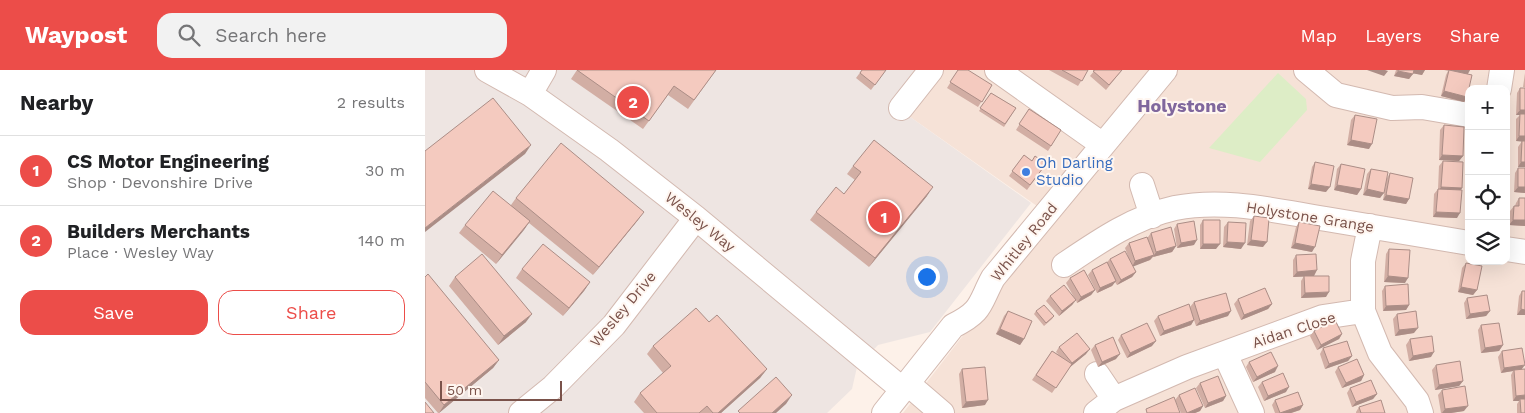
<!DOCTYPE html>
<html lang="en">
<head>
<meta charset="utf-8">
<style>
	:root { --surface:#fff; --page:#f2f2f2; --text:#202124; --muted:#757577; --line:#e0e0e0; --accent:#ec4d49 }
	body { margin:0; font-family:"Work Sans",sans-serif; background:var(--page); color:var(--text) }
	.controls { position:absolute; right:15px; top:15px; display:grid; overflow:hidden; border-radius:10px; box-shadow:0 5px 20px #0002 }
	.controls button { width:45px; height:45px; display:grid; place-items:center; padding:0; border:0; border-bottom:1px solid var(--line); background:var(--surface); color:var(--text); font:25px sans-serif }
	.scale { position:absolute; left:15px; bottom:12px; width:122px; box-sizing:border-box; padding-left:5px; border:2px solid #7a524a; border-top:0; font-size:14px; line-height:18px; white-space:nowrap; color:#7a524a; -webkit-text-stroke:4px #fff6f0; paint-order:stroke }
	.you { position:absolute; left:501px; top:206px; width:18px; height:18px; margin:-12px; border:4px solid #fff; border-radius:50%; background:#1a73e8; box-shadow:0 0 0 8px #1a73e833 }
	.badge { display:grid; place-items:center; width:32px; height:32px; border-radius:50%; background:var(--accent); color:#fff; font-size:16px; font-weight:700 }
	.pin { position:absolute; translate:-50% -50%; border:2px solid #fff; box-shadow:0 1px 5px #0006 }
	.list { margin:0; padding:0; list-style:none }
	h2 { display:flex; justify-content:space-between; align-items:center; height:65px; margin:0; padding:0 20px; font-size:21px }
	h2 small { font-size:16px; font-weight:400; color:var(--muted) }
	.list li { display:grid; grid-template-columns:32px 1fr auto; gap:15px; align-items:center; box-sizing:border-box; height:70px; padding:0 20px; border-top:1px solid var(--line) }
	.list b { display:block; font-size:19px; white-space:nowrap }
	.list p { margin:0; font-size:16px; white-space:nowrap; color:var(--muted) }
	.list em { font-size:16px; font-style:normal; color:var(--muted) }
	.actions { display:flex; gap:10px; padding:15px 20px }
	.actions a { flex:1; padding:11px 0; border:1px solid var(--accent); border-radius:15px; text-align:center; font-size:18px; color:var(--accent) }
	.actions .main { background:var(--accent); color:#fff }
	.icon { flex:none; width:28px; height:28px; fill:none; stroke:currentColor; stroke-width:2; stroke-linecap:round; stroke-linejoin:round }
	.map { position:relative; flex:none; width:1100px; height:343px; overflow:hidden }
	header { display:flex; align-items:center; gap:30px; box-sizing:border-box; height:70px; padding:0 25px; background:var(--accent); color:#fff }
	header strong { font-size:24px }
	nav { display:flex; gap:28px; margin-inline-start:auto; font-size:18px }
	.search { width:350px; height:45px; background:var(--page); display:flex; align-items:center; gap:12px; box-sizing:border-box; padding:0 18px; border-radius:15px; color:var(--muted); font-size:19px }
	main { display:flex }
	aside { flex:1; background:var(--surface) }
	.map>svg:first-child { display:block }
</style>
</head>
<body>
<header>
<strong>Waypost</strong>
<div class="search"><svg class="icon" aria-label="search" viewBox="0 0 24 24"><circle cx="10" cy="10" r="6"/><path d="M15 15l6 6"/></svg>Search here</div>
<nav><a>Map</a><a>Layers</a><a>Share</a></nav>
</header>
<main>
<aside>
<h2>Nearby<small>2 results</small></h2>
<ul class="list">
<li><span class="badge">1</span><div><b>CS Motor Engineering</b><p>Shop · Devonshire Drive</p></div><em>30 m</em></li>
<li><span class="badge">2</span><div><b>Builders Merchants</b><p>Place · Wesley Way</p></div><em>140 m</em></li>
</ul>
<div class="actions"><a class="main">Save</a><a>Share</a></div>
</aside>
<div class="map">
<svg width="1100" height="343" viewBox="0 0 1100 343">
	<rect width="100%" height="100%" fill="#fdf1e9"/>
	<path fill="#f6e2d7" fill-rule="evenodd" d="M 515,0 L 1100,0 L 1100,343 L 478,343 L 629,148 L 481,44 ZM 1044,19 L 1081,19 L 1081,191 L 1044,191 Z"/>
	<path fill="#eee5e2" d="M 0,0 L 515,0 L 481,44 L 606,133 L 505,262 L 453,275 L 432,297 L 427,319 L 402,343 L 0,343 Z"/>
	<path fill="#ddedc6" d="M 853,3 L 881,29 L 882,40 L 835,92 L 784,78 Z"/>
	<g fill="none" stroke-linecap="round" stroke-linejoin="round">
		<g stroke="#d3b9b0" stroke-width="26">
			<path id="minor" d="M 62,0 L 105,24 L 184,80 L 271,148 L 477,319
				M 572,0 L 678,75
				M 881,0 L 911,25 L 967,38 L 997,37 L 1044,45
				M 1074,19 L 1077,0
				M 105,24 L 119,0
				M 476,38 L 506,0
				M 717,115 L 727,146
				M 945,156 L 938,191 L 938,241 L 955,283 L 992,331 L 996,343
				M 1081,179 L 1100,182
				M 639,195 C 673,172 709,147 750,138 C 800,128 851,141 901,149 C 949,157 996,165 1044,173
				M 800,284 L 827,343
				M 672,304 L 689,329
				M 482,313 L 517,343
				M 96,343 L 128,317 L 189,255 L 271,148
				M 459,343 L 528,256 C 558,241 554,234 568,208 L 740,0
				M 671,343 L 689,329 L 762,297 L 898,247 L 938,241"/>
		</g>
		<use href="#minor" stroke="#fff" stroke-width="24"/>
	</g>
	<path fill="#d2aea4" d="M 152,0 L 291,0 L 263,39 L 243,25 L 218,59 L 146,9 Z
		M 437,0 L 461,0 L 446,20 L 431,8 Z
		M 533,0 L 567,15 L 553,37 L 522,18 Z
		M 624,0 L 663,0 L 653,16 Z
		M 670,0 L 697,0 L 681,20 L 665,6 Z
		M 971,0 L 1000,0 L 997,5 L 988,3 L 984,9 L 969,6 Z
		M 1019,0 L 1045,0 L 1043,4 L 1042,27 L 1039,32 L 1016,26 L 1021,5 L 1023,1 Z
		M 1100,3 L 1100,17 L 1098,17 Z
		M 1095,18 L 1100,97 L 1093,97 L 1093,77 L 1097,71 L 1091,71 L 1091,49 L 1095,45 L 1091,45 L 1092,23 Z
		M 566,23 L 591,38 L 579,57 L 554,41 Z
		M 604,39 L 636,60 L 623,81 L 591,60 Z
		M 930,45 L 944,79 L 922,75 L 926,50 Z
		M 1019,55 L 1038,86 L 1034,91 L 1014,90 L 1015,60 Z
		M 599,85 L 607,91 L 621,94 L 602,120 L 584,106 Z
		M 1018,91 L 1037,118 L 1035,120 L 1032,148 L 1008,147 L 1009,124 L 1013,119 L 1014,96 Z
		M 890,92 L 901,122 L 883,119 L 887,97 Z
		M 916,94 L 936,119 L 932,125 L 909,120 L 912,99 Z
		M 428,96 L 502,126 L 444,197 L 385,150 L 391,142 L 419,124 L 430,110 L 422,104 Z
		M 1093,98 L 1100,123 L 1089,122 L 1090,103 Z
		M 946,99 L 962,108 L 965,103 L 984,129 L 981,134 L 958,130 L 961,113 L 955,128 L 938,125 L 942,104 Z
		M 91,128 L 213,150 L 168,205 L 104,153 L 71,194 L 34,163 L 40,155 L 86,135 Z
		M 1094,128 L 1100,128 L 1100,156 L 1084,155 L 1085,141 L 1089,136 L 1090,136 L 1091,133 Z
		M 829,146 L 838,177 L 822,175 L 825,151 Z
		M 778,150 L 791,179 L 775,179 L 775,155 Z
		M 803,152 L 816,179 L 798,177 L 799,157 Z
		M 874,152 L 887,182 L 866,178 L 871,157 Z
		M 752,154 L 769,175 L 752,178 L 749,159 Z
		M 726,163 L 751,176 L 747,182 L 728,187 L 725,190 L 707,196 L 711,202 L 707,207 L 692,215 L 690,212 L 687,216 L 672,223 L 663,205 L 667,200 L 682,192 L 685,189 L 705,192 L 700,178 L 704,173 L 723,167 Z
		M 964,179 L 980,213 L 959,212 L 961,184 Z
		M 871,185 L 889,206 L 868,207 L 868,190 Z
		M 1041,193 L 1052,220 L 1048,225 L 1033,222 L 1037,198 Z
		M 97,199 L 165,212 L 159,221 L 138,246 L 91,208 Z
		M 879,206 L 901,227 L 876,228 L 876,211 Z
		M 0,207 L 74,290 L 68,298 L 14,343 L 13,343 L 0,328 Z
		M 30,207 L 101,252 L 73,275 L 24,216 Z
		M 645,208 L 670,220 L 666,225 L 652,233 L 651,230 L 647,235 L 634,246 L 621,231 L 625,226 L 650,229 L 641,213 Z
		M 960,216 L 984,235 L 981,240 L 958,241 L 957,221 Z
		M 1097,221 L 1100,221 L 1100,245 L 1092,245 L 1094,226 Z
		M 1042,228 L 1065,241 L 1061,246 L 1041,249 L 1039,233 Z
		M 813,229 L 847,234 L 843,239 L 816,250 L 809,234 Z
		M 769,232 L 803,246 L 771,256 L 769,250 L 766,255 L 735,266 L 729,251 L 733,246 L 768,247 L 765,237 Z
		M 583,241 L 599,269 L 595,275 L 571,264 L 579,246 Z
		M 611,241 L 629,246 L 627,249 L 619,256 L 609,244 Z
		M 972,244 L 989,263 L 970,266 L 968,249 Z
		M 284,252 L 342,299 L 335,308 L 296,343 L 219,343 L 209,332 L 215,323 L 238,303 L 222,284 L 228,276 Z
		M 1056,255 L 1078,275 L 1074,281 L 1056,283 L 1053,260 Z
		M 889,261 L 917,264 L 914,269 L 892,280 L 885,266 Z
		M 696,265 L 727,276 L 702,288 L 693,270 Z
		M 985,269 L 1006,287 L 984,291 L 981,275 Z
		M 670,275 L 691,289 L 673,297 L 666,280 Z
		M 634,277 L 661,284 L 645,297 L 627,323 L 607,310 L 627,281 L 634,285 L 631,282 Z
		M 898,278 L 927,286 L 923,291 L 900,299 L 895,284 Z
		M 1077,281 L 1097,299 L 1100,343 L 1092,343 L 1092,334 L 1094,331 L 1088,331 L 1086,305 L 1088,301 L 1076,303 L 1073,287 Z
		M 824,292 L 850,302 L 828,312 L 821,297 Z
		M 1011,295 L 1038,311 L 1034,316 L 1010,320 L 1007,300 Z
		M 913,297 L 939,305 L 936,311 L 917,318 L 910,302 Z
		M 537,299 L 560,335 L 537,338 L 534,304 Z
		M 837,312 L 861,322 L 839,331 L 833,317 Z
		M 775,313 L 801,326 L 798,331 L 780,338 L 771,318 Z
		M 925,318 L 952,324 L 948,329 L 927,337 L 922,323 Z
		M 1017,320 L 1039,341 L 1026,343 L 1016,343 L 1013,325 Z
		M 754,325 L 778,336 L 775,341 L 770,343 L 756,343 L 750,330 Z
		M 850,330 L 878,335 L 875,340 L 866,343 L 850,343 L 847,335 Z
		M 934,337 L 960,343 L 931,343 L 931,342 Z"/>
	<path fill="#ab8d86" d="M 942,0 L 960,0 L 963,1 L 959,6 Z
		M 988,0 L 1000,0 L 997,5 L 986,3 Z
		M 1024,0 L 1045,0 L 1042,5 Z
		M 973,1 L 988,4 L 984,9 L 969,6 Z
		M 1019,21 L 1042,27 L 1039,32 L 1016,26 Z
		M 1095,40 L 1100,40 L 1100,45 L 1091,45 Z
		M 1094,66 L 1100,66 L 1100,72 L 1091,71 Z
		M 926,70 L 947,74 L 944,79 L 922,75 Z
		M 106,75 L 100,84 L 0,162 L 0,158 Z
		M 1017,85 L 1038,86 L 1034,91 L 1014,90 Z
		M 1096,92 L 1100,92 L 1100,97 L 1093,97 Z
		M 886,114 L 905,117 L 901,122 L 883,119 Z
		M 912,115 L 936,119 L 932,125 L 909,120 Z
		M 508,117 L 502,126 L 444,197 L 450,188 Z
		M 1016,117 L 1037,118 L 1033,123 L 1013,122 Z
		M 1093,117 L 1100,117 L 1100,123 L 1089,122 Z
		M 942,119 L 959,123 L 955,128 L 938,125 Z
		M 961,125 L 984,129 L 981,134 L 958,130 Z
		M 219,142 L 213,150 L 168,205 L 174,197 Z
		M 1011,142 L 1035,143 L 1032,148 L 1008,147 Z
		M 1088,150 L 1100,150 L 1100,156 L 1084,155 Z
		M 105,151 L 99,160 L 71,194 L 77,185 Z
		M 772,170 L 769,175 L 752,178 L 756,173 Z
		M 826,170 L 842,172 L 838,177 L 822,175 Z
		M 802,172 L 820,173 L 816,179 L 798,177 Z
		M 870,173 L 890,177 L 887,182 L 866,178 Z
		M 778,174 L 795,174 L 791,179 L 775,179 Z
		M 751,176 L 747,182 L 728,187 L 731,182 Z
		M 729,185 L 725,190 L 707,197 L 710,191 Z
		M 892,200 L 889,206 L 868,207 L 872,202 Z
		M 711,202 L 707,207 L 692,215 L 696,210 Z
		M 963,206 L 983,208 L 980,213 L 959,212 Z
		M 691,211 L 687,216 L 672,223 L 675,218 Z
		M 165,212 L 159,221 L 138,246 L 144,238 Z
		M 1036,217 L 1052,220 L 1048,225 L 1033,222 Z
		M 670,220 L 666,225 L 652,233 L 656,227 Z
		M 904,222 L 901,227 L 876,228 L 880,223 Z
		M 651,230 L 647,235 L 634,246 L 637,241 Z
		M 847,234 L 843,239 L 816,250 L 819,245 Z
		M 984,235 L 981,240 L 958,241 L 961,236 Z
		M 1096,239 L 1100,240 L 1100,245 L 1092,245 Z
		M 806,241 L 803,246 L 771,256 L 775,251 Z
		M 1065,241 L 1061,246 L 1041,249 L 1045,244 Z
		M 107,244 L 101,252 L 73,275 L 79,266 Z
		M 769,250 L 766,255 L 735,266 L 739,261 Z
		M 993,258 L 989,263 L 970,266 L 974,260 Z
		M 575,259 L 599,269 L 595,275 L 571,264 Z
		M 917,264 L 914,269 L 892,280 L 896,275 Z
		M 731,271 L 727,276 L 702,288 L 705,283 Z
		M 1078,275 L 1074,281 L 1056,283 L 1060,278 Z
		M 665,279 L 661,284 L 644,298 L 647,293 Z
		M 1009,282 L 1006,287 L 984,291 L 988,286 Z
		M 695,284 L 691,289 L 673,297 L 677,292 Z
		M 927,286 L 923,291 L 900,299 L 904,294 Z
		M 74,290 L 68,298 L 14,343 L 19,335 Z
		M 1100,295 L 1096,300 L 1089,300 L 1088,301 L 1076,303 L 1079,298 Z
		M 853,296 L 850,302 L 828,312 L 832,307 Z
		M 342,299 L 335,308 L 296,343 L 293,343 Z
		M 939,305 L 936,311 L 917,318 L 921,313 Z
		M 1038,311 L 1034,316 L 1010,320 L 1014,315 Z
		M 864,317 L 861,322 L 839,331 L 843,326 Z
		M 952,324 L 948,329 L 927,337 L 931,332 Z
		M 367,325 L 361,334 L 351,343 L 347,343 Z
		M 1100,325 L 1100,330 L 1095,329 L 1094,331 L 1088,331 L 1091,326 Z
		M 801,326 L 798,331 L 780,338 L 783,333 Z
		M 563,330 L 560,335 L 537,338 L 541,332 Z
		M 878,335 L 875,340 L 866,343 L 855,343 Z
		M 778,336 L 775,341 L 770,343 L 762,343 Z
		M 1043,336 L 1039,341 L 1026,343 L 1017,343 L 1020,339 Z"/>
	<path fill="#f4cabf" stroke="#ab8d86" d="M 152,0 L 291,0 L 269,30 L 249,16 L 224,51 Z
		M 437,0 L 461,0 L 450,15 L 435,3 Z
		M 533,0 L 543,0 L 567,15 L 557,32 L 525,12 Z
		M 637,0 L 663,0 L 657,11 Z
		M 670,0 L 697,0 L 684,15 L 668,1 Z
		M 973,0 L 989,0 L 988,4 L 973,1 Z
		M 1024,0 L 1047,5 L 1042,27 L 1019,21 Z
		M 1095,18 L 1100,18 L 1100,40 L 1095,40 Z
		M 566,23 L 591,38 L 580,54 L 555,38 Z
		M 68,28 L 106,75 L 0,158 L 0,81 Z
		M 604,39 L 636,60 L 626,76 L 594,54 Z
		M 1095,44 L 1100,44 L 1100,66 L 1094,66 Z
		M 930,45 L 952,49 L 947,74 L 926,70 Z
		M 1019,55 L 1039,57 L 1038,86 L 1017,85 Z
		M 449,70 L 508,117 L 450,188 L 391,142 L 411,117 L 419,124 L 436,102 L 428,96 Z
		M 1097,71 L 1100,71 L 1100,92 L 1096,92 Z
		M 136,73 L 219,142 L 174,197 L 91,128 Z
		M 599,85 L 607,91 L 610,86 L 621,94 L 605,115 L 587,101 Z
		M 1018,91 L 1038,92 L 1037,118 L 1016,117 Z
		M 890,92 L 909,96 L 905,117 L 886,114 Z
		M 916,94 L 940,99 L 936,119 L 912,115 Z
		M 1093,98 L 1100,98 L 1100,117 L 1093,117 Z
		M 946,99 L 963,102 L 959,123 L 942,119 Z
		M 965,103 L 988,108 L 984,129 L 961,125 Z
		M 1013,119 L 1037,120 L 1035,143 L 1011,142 Z
		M 68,121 L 105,151 L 77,185 L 40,155 Z
		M 1094,128 L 1100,128 L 1100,150 L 1088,150 L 1089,136 L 1094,136 Z
		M 829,146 L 844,148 L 842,172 L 826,170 Z
		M 778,150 L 795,150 L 795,174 L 778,174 Z
		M 769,151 L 772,170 L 756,173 L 752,154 Z
		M 803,152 L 821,153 L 820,173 L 802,172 Z
		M 874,152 L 895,156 L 890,177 L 870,173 Z
		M 746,157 L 751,176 L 731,182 L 726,163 Z
		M 722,167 L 729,185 L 710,191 L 704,173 Z
		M 118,174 L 165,212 L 144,238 L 97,199 Z
		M 964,179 L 985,180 L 983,208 L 963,206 Z
		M 700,181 L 711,202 L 696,210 L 685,189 Z
		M 57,184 L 107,244 L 79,266 L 30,207 Z
		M 891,184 L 892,200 L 872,202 L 871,185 Z
		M 682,192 L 691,211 L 675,218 L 667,200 Z
		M 1041,193 L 1057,196 L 1052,220 L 1036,217 Z
		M 659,200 L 670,220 L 656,227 L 645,208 Z
		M 3,204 L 74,290 L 19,335 L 0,312 L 0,207 Z
		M 879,206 L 904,206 L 904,222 L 880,223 Z
		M 983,214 L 984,235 L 961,236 L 960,216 Z
		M 639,215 L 651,230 L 637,241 L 625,226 Z
		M 840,218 L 847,234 L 819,245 L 813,229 Z
		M 1097,221 L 1100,221 L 1100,240 L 1096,239 Z
		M 801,223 L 806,241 L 775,251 L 769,232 Z
		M 1062,225 L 1065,241 L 1045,244 L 1042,228 Z
		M 764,234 L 769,250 L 739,261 L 733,246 Z
		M 619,235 L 629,246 L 621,253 L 611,241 Z
		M 271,238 L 284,252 L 292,245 L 342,299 L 293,343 L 288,343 L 282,336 L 274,343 L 232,343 L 215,323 L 246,296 L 228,276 Z
		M 583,241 L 607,251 L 599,269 L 575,259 Z
		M 991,241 L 993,258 L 974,260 L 972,244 Z
		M 910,250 L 917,264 L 896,275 L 889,261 Z
		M 722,253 L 731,271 L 705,283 L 696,265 Z
		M 1074,253 L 1078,275 L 1060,278 L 1056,255 Z
		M 652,263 L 665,279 L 647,293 L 634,277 Z
		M 1007,266 L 1009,282 L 988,286 L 985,269 Z
		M 688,267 L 695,284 L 677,292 L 670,275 Z
		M 922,271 L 927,286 L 904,294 L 898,278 Z
		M 1097,278 L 1100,295 L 1079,298 L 1077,281 Z
		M 627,281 L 647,294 L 631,318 L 611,305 Z
		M 846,282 L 853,296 L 832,307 L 824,292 Z
		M 932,289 L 939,305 L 921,313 L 913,297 Z
		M 1035,291 L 1038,311 L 1014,315 L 1011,295 Z
		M 560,297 L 563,330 L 541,332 L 537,299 Z
		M 1100,299 L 1100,325 L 1091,326 L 1089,300 Z
		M 858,303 L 864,317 L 843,326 L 837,312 Z
		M 793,306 L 801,326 L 783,333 L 775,313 Z
		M 351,307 L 367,325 L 347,343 L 315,343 L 313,341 Z
		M 946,310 L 952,324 L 931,332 L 925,318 Z
		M 1040,316 L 1043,336 L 1020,339 L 1017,320 Z
		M 770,318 L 778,336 L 762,343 L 754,325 Z
		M 873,322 L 878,335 L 855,343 L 850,330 Z
		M 749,327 L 755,343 L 722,343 L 721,339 Z
		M 1095,329 L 1100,329 L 1100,343 L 1096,343 Z
		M 956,330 L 960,343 L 936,343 L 934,337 Z
		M 0,332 L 9,343 L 0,343 Z"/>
	<circle fill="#3f7fe0" stroke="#fff6f0" stroke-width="2" cx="601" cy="102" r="5"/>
	<g text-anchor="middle" stroke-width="4" stroke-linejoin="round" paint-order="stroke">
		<g font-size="15" fill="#366cbe" stroke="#fff6f0" text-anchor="start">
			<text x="611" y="98">Oh Darling<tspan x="611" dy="17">Studio</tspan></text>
		</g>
		<g font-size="15" fill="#7a524a" stroke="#fff6f0">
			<text transform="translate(885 147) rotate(9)" y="5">Holystone Grange</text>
			<text transform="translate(275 152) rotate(39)" y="5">Wesley Way</text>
			<text transform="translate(599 172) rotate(-51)" y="5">Whitley Road</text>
			<text transform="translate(198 239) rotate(-50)" y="5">Wesley Drive</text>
			<text transform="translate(869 260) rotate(-18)" y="5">Aidan Close</text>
		</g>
		<g font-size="18" font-weight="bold" fill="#80679d" stroke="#fff6f0">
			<text x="757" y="42">Holystone</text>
		</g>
	</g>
</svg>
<div class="controls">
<button>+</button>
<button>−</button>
<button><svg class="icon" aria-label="locate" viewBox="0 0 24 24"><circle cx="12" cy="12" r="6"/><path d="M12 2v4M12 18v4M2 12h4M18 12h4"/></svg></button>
<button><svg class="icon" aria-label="layers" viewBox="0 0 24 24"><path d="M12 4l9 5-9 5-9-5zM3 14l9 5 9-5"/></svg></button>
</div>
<div class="scale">50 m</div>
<div class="you"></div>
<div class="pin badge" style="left:459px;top:147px">1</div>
<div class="pin badge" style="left:208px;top:32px">2</div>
</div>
</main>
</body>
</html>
